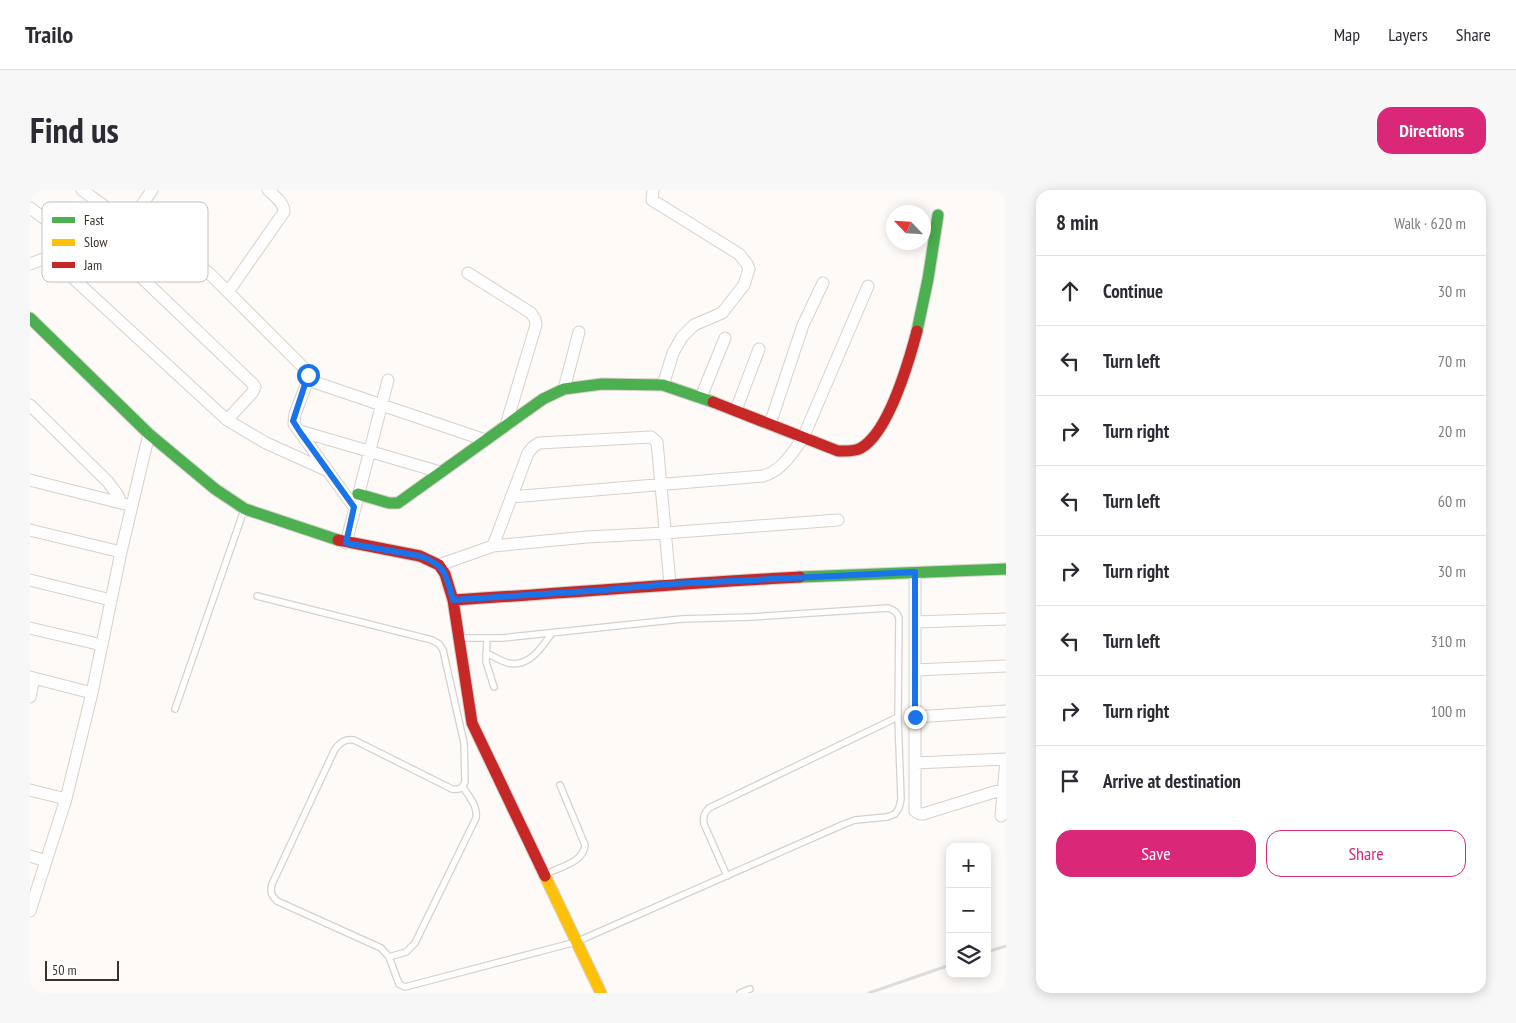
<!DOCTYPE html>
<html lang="en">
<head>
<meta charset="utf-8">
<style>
	:root { --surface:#fff; --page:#f7f7f7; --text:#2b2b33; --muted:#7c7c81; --line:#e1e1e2; --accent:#db2777 }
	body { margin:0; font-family:"PT Sans Narrow",sans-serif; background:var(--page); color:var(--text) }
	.controls { position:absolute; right:15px; bottom:15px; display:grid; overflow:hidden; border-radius:10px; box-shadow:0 2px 12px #0003 }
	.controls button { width:45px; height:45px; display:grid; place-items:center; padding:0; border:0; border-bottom:1px solid var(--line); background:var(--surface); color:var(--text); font:25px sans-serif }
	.compass { position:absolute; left:856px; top:15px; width:45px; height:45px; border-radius:50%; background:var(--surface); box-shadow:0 2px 12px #0003; rotate:295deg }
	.scale { position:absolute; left:15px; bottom:12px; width:74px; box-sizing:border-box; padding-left:5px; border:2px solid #3b3328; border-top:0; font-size:14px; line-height:18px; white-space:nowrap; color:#3b3328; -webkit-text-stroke:4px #fff; paint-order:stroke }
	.stop { position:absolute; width:15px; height:15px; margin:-11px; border:4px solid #1a73e8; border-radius:50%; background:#fff }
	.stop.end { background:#1a73e8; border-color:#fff; box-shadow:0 1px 5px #0008 }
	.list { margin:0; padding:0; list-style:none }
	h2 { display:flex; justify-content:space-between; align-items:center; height:65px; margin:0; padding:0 20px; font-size:21px }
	h2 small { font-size:16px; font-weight:400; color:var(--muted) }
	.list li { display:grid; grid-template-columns:32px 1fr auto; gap:15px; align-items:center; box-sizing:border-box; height:70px; padding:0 20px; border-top:1px solid var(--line) }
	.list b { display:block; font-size:19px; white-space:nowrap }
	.list em { font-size:16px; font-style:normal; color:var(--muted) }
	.actions { display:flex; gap:10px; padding:15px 20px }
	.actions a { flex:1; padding:11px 0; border:1px solid var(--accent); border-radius:15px; text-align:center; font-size:18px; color:var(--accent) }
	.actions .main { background:var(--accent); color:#fff }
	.icon { flex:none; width:28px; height:28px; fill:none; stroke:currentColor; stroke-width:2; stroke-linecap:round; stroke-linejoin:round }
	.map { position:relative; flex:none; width:976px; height:803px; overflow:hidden; border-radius:15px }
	header { display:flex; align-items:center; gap:30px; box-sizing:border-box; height:70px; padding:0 25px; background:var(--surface); border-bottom:1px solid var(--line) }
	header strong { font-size:24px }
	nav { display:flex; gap:28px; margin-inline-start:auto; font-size:18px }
	.intro { display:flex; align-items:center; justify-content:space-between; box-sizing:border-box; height:120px; padding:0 30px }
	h1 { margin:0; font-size:35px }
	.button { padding:12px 22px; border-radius:15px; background:var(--accent); color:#fff; font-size:18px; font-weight:700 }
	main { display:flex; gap:30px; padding:0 30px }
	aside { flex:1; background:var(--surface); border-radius:15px; box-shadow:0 2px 12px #0003 }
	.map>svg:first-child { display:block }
</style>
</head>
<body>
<header>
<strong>Trailo</strong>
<nav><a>Map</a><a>Layers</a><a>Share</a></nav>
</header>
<div class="intro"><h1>Find us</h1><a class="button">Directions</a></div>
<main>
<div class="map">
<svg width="976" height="803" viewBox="0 0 976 803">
	<rect width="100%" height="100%" fill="#fdfaf7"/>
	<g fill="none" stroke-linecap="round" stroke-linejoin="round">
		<g stroke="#d6d1ca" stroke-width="8">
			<path id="lane" d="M 227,406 L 402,450 L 409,454 L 413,460 L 434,553 L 435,592 C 432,599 429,600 422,599 L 324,550 C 314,549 311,552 305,559 L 242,694 C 240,702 241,705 247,711 L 351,758 L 359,767 L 369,794 L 375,797 L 546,752 L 812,635 L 825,630 L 857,627 L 865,624 L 869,618 L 871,609 L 868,527 L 869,428 C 867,422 864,420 858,418 L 721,427 L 652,429 L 472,448 L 431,448
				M 457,448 L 456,472 L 464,497
				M 456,463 C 463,466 471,471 478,473 C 499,478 512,457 522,443
				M 145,519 L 214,320
				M 516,684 C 530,677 554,672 555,655 L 530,595
				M 697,686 L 674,634 C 673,627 674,623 679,618 L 868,527
				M 359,767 L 376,762 L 385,753 L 446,628 C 448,616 439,607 433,597
				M 710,803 L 720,799"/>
		</g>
		<g stroke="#d6d1ca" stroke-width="13">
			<path id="street" d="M 52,0 L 99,34 L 157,68 L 179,83 L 274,178 L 278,185 L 278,190 L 265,224 L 264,234 L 324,317
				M 623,0 L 622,10 L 709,64 L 717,74 L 719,79 L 714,95 L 692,123 L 664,135 L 652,147 L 643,163 L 633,195
				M 0,18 L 50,55
				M 69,47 L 223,194 L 225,197 L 222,203 L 197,230
				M 19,66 L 197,230 L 236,253 L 296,280
				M 0,74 L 50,55 L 99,34 L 122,0
				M 438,83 L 501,123 L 505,129 L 506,135 L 476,235
				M 198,102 L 254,22 C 254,12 244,6 238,0
				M 278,190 L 455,250
				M 534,199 L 549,142
				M 671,207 L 695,148
				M 0,215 L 78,292 L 87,304 L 91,313
				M 706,220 L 729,159
				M 740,234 L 773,135 L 793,93
				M 270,241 L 410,282
				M 0,290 L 95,314
				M 481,307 L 733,286 C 752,281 762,263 773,248 L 838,96
				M 0,340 L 91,362
				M 316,353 L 358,190
				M 463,356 L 498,263 L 503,257 L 509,253 L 621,247 L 627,252 L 640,394
				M 409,375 L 463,356 L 557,347 L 635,343 L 808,330
				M 885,382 L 885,621 L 890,624 L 893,624 L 974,599
				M 0,390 L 81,410
				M 885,432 L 976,429
				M 0,438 L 72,455
				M 885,480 L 976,476
				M 0,487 L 62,503
				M 0,507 L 4,488
				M 885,527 L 976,521
				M 885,573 L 976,569
				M 0,600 L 36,609
				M 971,626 L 976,570
				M 0,666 L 16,671
				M 0,721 L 36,609 L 62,503 L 91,362 L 119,244"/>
		</g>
		<g stroke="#d6d1ca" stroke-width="13">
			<path id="fast" d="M 0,128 L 119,244 L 185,299 L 215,319 L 308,350
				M 887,141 L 898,89 L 908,25
				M 328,304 L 359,313 L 368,313 L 513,209 L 534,199 L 572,194 L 633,195 L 683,212
				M 770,387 L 976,379"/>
		</g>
		<g stroke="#d6d1ca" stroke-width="13">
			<path id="slow" d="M 515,686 L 571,803"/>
		</g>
		<g stroke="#d6d1ca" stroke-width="13">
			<path id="jam" d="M 683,212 L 808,261 C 816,261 824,262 831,258 C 859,242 879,171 887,141
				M 308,350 L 390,366 L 409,375 L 415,384 L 423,410 L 442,533 L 515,686
				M 423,410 C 539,403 654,393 770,387"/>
		</g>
		<use href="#lane" stroke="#fffefe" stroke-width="5.5"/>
		<use href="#street" stroke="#fffefe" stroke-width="11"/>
		<use href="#fast" stroke="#4caf50" stroke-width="11"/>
		<use href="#slow" stroke="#ffc107" stroke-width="11"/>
		<use href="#jam" stroke="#c62828" stroke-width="11"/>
		<path stroke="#dedcdb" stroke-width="3" d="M 957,762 L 976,756
			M 839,803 L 920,775"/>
	</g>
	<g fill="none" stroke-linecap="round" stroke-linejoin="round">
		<path stroke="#1a73e8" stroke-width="6" d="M 278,185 L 263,231 L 270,242 L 324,317 L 316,353 L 390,366 C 416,375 416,385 423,410 L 574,400 L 640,394 L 885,382 L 885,527"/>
	</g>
	<rect x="12" y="12" width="166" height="80" rx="8" fill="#fff" stroke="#c4c2be" stroke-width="1"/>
	<rect x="22" y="27" width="23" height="6" fill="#4caf50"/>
	<rect x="22" y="49" width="23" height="7" fill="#ffc107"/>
	<rect x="22" y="72" width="23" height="6" fill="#c62828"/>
	<g font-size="14" fill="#3b3328">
		<text x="54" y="35">Fast</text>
		<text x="54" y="57">Slow</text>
		<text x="54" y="80">Jam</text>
	</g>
</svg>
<div class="controls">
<button>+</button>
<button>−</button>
<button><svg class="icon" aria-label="layers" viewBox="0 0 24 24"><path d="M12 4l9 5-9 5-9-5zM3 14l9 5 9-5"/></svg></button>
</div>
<svg class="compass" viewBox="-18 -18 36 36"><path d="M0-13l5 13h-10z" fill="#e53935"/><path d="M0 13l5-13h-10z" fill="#7c7c81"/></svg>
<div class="scale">50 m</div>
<div class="stop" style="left:278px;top:185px"></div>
<div class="stop end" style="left:885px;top:527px"></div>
</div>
<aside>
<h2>8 min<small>Walk · 620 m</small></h2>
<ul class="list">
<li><svg class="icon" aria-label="ahead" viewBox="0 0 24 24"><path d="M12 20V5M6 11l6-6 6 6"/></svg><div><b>Continue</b></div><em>30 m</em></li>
<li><svg class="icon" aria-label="left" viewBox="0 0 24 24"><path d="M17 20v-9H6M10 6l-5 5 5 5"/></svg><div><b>Turn left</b></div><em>70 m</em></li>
<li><svg class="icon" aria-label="right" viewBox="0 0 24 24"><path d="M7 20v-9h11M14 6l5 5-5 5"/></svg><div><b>Turn right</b></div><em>20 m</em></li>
<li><svg class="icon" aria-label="left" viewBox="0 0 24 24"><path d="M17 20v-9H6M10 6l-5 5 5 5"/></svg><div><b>Turn left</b></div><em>60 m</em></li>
<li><svg class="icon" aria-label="right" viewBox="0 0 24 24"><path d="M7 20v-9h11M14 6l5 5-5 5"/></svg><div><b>Turn right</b></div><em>30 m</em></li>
<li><svg class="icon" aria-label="left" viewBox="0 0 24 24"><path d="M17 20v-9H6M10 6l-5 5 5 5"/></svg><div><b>Turn left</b></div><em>310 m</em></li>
<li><svg class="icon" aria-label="right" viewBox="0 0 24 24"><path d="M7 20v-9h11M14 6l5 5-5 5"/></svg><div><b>Turn right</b></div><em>100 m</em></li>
<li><svg class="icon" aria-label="arrive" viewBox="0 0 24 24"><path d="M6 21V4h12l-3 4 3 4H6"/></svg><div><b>Arrive at destination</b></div></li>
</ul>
<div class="actions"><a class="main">Save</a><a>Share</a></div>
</aside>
</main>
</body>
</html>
